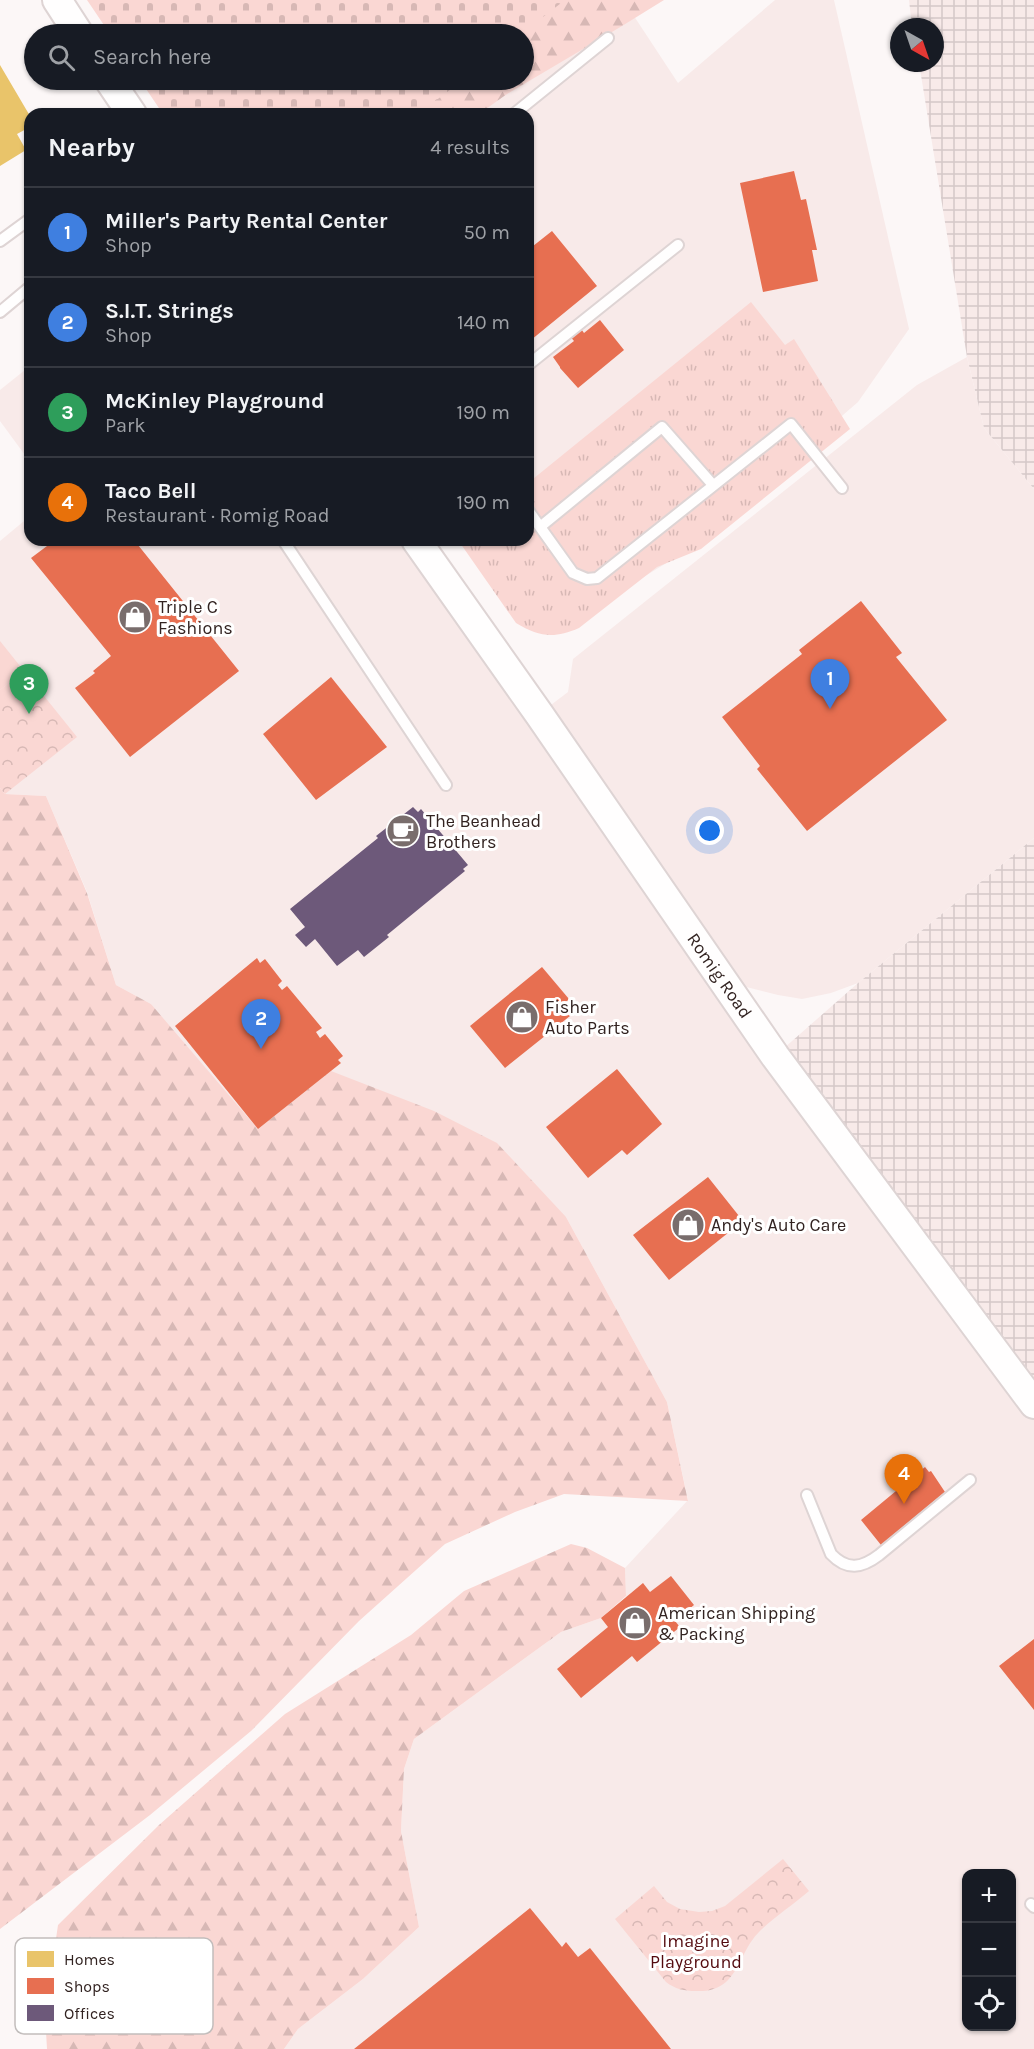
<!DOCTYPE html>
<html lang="en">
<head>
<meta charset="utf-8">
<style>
	:root { --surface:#171b24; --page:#242831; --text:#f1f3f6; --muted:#9ea1a6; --line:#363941; --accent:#2563eb }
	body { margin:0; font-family:Karla,sans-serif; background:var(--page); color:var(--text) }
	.controls { position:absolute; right:18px; bottom:18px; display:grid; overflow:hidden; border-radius:12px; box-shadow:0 2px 4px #0004 }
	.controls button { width:54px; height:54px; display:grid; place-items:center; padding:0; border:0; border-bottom:2px solid var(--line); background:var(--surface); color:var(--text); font:30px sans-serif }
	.compass { position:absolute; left:890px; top:18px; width:54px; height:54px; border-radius:50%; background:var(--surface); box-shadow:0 2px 4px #0004; rotate:140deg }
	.you { position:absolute; left:710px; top:831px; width:21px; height:21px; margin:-15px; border:4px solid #fff; border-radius:50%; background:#1a73e8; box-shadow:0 0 0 9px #1a73e833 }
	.badge { display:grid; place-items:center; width:39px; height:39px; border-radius:50%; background:var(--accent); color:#fff; font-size:20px; font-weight:700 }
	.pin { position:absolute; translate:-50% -50px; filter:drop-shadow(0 2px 3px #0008) }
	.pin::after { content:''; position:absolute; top:32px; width:21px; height:18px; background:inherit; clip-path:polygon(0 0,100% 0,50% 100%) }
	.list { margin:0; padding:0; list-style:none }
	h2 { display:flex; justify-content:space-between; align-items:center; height:78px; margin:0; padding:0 24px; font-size:26px }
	h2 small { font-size:20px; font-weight:400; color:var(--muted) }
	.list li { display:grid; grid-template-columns:39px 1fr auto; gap:18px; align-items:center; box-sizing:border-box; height:90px; padding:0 24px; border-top:2px solid var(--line) }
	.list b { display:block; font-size:22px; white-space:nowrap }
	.list p { margin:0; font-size:20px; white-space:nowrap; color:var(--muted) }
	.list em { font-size:20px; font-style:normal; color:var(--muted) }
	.icon { flex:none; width:33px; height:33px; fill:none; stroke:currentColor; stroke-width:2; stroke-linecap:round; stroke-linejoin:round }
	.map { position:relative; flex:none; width:1034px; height:2049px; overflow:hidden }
	.search { position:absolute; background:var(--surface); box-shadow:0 2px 4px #0004; left:24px; top:24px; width:510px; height:66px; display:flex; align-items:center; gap:15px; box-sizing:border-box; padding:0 21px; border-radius:33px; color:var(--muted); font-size:22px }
	.panel { position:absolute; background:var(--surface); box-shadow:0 2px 4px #0004; left:24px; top:108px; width:510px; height:438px; border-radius:18px }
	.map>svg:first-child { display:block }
</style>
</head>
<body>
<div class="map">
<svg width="1034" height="2049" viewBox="0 0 1034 2049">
	<defs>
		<pattern id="industrial-grid" width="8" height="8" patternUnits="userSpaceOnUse" patternTransform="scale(1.5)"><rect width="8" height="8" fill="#f8eae9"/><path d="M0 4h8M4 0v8" fill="none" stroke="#d5c8c8"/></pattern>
		<pattern id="grass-tufts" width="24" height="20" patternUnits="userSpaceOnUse" patternTransform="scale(1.5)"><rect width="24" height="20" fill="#fad7d3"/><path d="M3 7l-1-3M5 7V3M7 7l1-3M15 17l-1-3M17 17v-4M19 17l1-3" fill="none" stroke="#d7b8b5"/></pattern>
		<pattern id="forest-firs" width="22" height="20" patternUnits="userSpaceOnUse" patternTransform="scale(1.5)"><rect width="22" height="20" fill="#fad7d3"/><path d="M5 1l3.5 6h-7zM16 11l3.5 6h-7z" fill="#d7b8b5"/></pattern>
		<pattern id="cemetery-stones" width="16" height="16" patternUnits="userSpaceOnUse" patternTransform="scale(1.5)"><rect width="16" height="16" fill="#fad7d3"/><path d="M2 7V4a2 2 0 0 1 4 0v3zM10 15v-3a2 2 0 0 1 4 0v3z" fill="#d7b8b5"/></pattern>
		<pattern id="park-crowns" width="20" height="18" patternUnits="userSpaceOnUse" patternTransform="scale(1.5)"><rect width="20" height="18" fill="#fad7d3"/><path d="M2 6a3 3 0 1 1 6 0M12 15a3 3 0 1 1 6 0" fill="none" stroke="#d7b8b5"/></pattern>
	</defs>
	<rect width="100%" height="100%" fill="#fcf7f7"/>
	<path fill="#f8eae9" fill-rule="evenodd" d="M 775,0 L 834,0 L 909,329 L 858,402 L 686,551 L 580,616 L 528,540 L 528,114 L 479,114 L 589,32 L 628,7 L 678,83 Z
		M 967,357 L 984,428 L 1034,489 L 1034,838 L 858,983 L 831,993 L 802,999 L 778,995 L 723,981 L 1034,1404 L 1034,2049 L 284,2049 L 298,2029 L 363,1979 L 419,1927 L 401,1831 L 404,1769 L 414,1739 L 561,1632 L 601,1618 L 626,1597 L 625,1568 L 688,1500 L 667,1402 L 566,1217 L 240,1151 L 151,1004 L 116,985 L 87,892 L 46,796 L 5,794 L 0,788 L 0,541 L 30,516 L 30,540 L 418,540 L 539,714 L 568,692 L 573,659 L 917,385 ZM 966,1874 L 1012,1874 L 1012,2026 L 966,2026 Z
		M 30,366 L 30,462 L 0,421 L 0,390 Z"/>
	<path fill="url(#industrial-grid)" d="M 909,0 L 1034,0 L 1034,489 L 984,428 L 967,357 L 919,63 L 935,63 L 935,27 L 912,27 Z
		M 1034,838 L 1034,1404 L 775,1056 L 858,983 Z"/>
	<path fill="url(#grass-tufts)" d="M 751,302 L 785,345 L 794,339 L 850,429 L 701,549 L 657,567 L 579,628 C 554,639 539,637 516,623 L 458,540 L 528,540 L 528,483 Z"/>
	<path fill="url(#forest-firs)" d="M 542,0 L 664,0 L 622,26 L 507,94 L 479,114 L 410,114 L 447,80 L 524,80 L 524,34 L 498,34 Z
		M 0,788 L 5,794 L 46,796 L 87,893 L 116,985 L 151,1004 L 258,1129 L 331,1071 L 434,1111 L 497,1143 L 566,1217 L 667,1402 L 688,1501 L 564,1494 L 515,1512 L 445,1544 L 359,1621 L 251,1731 L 150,1815 L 0,1929 Z
		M 571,1544 L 587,1548 L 625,1568 L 626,1596 L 601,1618 L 561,1632 L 414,1739 L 404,1769 L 401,1831 L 419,1927 L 363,1979 L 298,2029 L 284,2049 L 47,2049 L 45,2014 L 58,1925 L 159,1825 L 285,1714 L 411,1635 L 464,1591 Z"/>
	<path fill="url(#cemetery-stones)" d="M 87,0 L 565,0 L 521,34 L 110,34 Z
		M 140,80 L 463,80 L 418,114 L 163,114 Z"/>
	<path fill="url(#park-crowns)" d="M 24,671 L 77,737 L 5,794 L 0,788 L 0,690 Z
		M 783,1859 L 809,1891 C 793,1905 774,1917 759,1932 C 736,1955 739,1993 696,1991 C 684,1991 675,1989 666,1982 L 615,1919 L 654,1886 L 667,1902 L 680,1909 L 699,1912 L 712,1911 L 725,1906 Z"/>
	<path fill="#fad7d3" d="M 0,641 L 24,671 L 0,690 Z"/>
	<path fill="#e9c46a" d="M 0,65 L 30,116 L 30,127 L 17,134 L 26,150 L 0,166 Z"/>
	<path fill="#e76f51" d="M 794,171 L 801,200 L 806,199 L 817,250 L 812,250 L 818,281 L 763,292 L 740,183 Z
		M 552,231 L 597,286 L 531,340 L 528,336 L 528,250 Z
		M 600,320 L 624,350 L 578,388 L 560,368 L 560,367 L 553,357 L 574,341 L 569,335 L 579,326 L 584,333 Z
		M 55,540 L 134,540 L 239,671 L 130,757 L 75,688 L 95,673 L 93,671 L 111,656 L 31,558 Z
		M 861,601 L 902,653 L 896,657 L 947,720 L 807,831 L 757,769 L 760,766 L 722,717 L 802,654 L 799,650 Z
		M 331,677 L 387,747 L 316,800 L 263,734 Z
		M 257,958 L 260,963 L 265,959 L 282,981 L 278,985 L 282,990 L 287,986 L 322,1028 L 316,1032 L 320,1038 L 325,1034 L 343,1056 L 338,1060 L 341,1063 L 258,1129 L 175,1026 Z
		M 542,967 L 569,999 L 566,1002 L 575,1012 L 505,1068 L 470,1026 Z
		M 617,1069 L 662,1124 L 627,1155 L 622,1150 L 588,1178 L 546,1127 Z
		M 708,1177 L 743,1221 L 669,1280 L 633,1235 Z
		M 925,1467 L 929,1472 L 931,1471 L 945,1492 L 881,1545 L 861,1520 Z
		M 671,1576 L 694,1605 L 675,1621 L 680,1627 L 637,1662 L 632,1656 L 581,1698 L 557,1669 L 608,1627 L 601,1618 L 643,1583 L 650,1592 Z
		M 1034,1639 L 1034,1710 L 999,1666 Z
		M 530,1908 L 562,1947 L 566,1942 L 578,1957 L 590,1948 L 671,2049 L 354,2049 Z"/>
	<path fill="#6d597a" d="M 413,807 L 418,812 L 421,809 L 468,865 L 463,869 L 465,871 L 387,935 L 389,937 L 364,957 L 358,950 L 337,966 L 315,939 L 306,947 L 295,935 L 305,927 L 290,909 L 378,838 L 376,836 Z"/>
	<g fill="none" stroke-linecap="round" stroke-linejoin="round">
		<g stroke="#ded4d4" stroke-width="14">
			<path id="lane" d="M 514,114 L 608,38
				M 0,241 L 30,219
				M 0,312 L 30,287
				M 528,365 L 678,245
				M 528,510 L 573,573 L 587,579 L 597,578 L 791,424 L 842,488
				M 540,527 L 662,427 L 713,485
				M 283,540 L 446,785
				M 807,1495 L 831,1554 C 847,1571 862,1568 879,1555 L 970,1480
				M 1031,1904 L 1034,1907"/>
		</g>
		<g stroke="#ded4d4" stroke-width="32">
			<g id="secondary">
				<path d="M 57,0 L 79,34"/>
				<path d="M 109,80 L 132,114"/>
				<path id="s1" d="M 416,540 L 539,714 L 775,1056 L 1034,1404"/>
			</g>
		</g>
		<use href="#lane" stroke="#fffefe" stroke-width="10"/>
		<use href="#secondary" stroke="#fffefe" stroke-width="28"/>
	</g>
	<defs>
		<g id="shop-disc" transform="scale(1.725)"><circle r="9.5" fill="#796d6c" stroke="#fff"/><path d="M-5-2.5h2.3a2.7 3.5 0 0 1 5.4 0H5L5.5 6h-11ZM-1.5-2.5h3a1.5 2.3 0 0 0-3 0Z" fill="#fff"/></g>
		<g id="cafe-disc" transform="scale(1.725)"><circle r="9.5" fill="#796d6c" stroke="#fff"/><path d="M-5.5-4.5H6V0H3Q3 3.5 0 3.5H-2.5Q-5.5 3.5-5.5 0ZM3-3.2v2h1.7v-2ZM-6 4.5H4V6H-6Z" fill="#fff"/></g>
	</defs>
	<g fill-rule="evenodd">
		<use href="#shop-disc" x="135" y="617"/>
		<use href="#cafe-disc" x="403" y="831"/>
		<use href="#shop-disc" x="522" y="1017"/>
		<use href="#shop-disc" x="688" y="1225"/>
		<use href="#shop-disc" x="635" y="1623"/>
	</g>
	<g text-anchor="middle" stroke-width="6" stroke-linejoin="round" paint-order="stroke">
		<g font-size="18" fill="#322321" stroke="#fff" text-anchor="start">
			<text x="158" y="613">Triple C<tspan x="158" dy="21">Fashions</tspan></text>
			<text x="426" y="827">The Beanhead<tspan x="426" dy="21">Brothers</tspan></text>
			<text x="545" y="1013">Fisher<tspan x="545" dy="21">Auto Parts</tspan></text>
			<text x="711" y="1231">Andy's Auto Care</text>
			<text x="658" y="1619">American Shipping<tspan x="658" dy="21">&amp; Packing</tspan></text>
		</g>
		<g font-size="18" fill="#322321" stroke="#fff">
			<text dy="6" stroke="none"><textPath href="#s1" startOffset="531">Romig Road</textPath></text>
		</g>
		<g font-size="18" fill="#530a0e" stroke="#fff">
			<text x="696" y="1947">Imagine<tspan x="696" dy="21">Playground</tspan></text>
		</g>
	</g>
	<rect x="15" y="1938" width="198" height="96" rx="9" fill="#fff" stroke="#c2bdbc" stroke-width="1.5"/>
	<rect x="27" y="1951" width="27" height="16" fill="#e9c46a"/>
	<rect x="27" y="1978" width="27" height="16" fill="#e76f51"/>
	<rect x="27" y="2005" width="27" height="16" fill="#6d597a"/>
	<g font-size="16" fill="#322321">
		<text x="64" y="1965">Homes</text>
		<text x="64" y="1992">Shops</text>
		<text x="64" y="2019">Offices</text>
	</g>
</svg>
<div class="controls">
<button>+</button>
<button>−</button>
<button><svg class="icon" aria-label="locate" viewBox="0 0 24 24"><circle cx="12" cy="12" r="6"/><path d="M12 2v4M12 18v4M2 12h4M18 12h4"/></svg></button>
</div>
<svg class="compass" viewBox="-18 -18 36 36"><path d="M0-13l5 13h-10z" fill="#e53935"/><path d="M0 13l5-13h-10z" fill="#9ea1a6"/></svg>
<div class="you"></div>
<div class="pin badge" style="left:830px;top:709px;background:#3f7fe0">1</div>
<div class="pin badge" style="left:261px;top:1049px;background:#3f7fe0">2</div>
<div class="pin badge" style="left:29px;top:714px;background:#2e9e5b">3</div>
<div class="pin badge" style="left:904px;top:1504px;background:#e8710a">4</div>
<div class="search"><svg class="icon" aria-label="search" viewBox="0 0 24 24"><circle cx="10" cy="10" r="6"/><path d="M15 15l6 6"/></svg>Search here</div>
<section class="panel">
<h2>Nearby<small>4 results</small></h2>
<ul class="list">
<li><span class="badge" style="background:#3f7fe0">1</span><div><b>Miller's Party Rental Center</b><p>Shop</p></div><em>50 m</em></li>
<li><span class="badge" style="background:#3f7fe0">2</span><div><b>S.I.T. Strings</b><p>Shop</p></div><em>140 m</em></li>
<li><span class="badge" style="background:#2e9e5b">3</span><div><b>McKinley Playground</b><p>Park</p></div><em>190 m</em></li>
<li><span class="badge" style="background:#e8710a">4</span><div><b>Taco Bell</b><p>Restaurant · Romig Road</p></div><em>190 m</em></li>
</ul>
</section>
</div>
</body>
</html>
